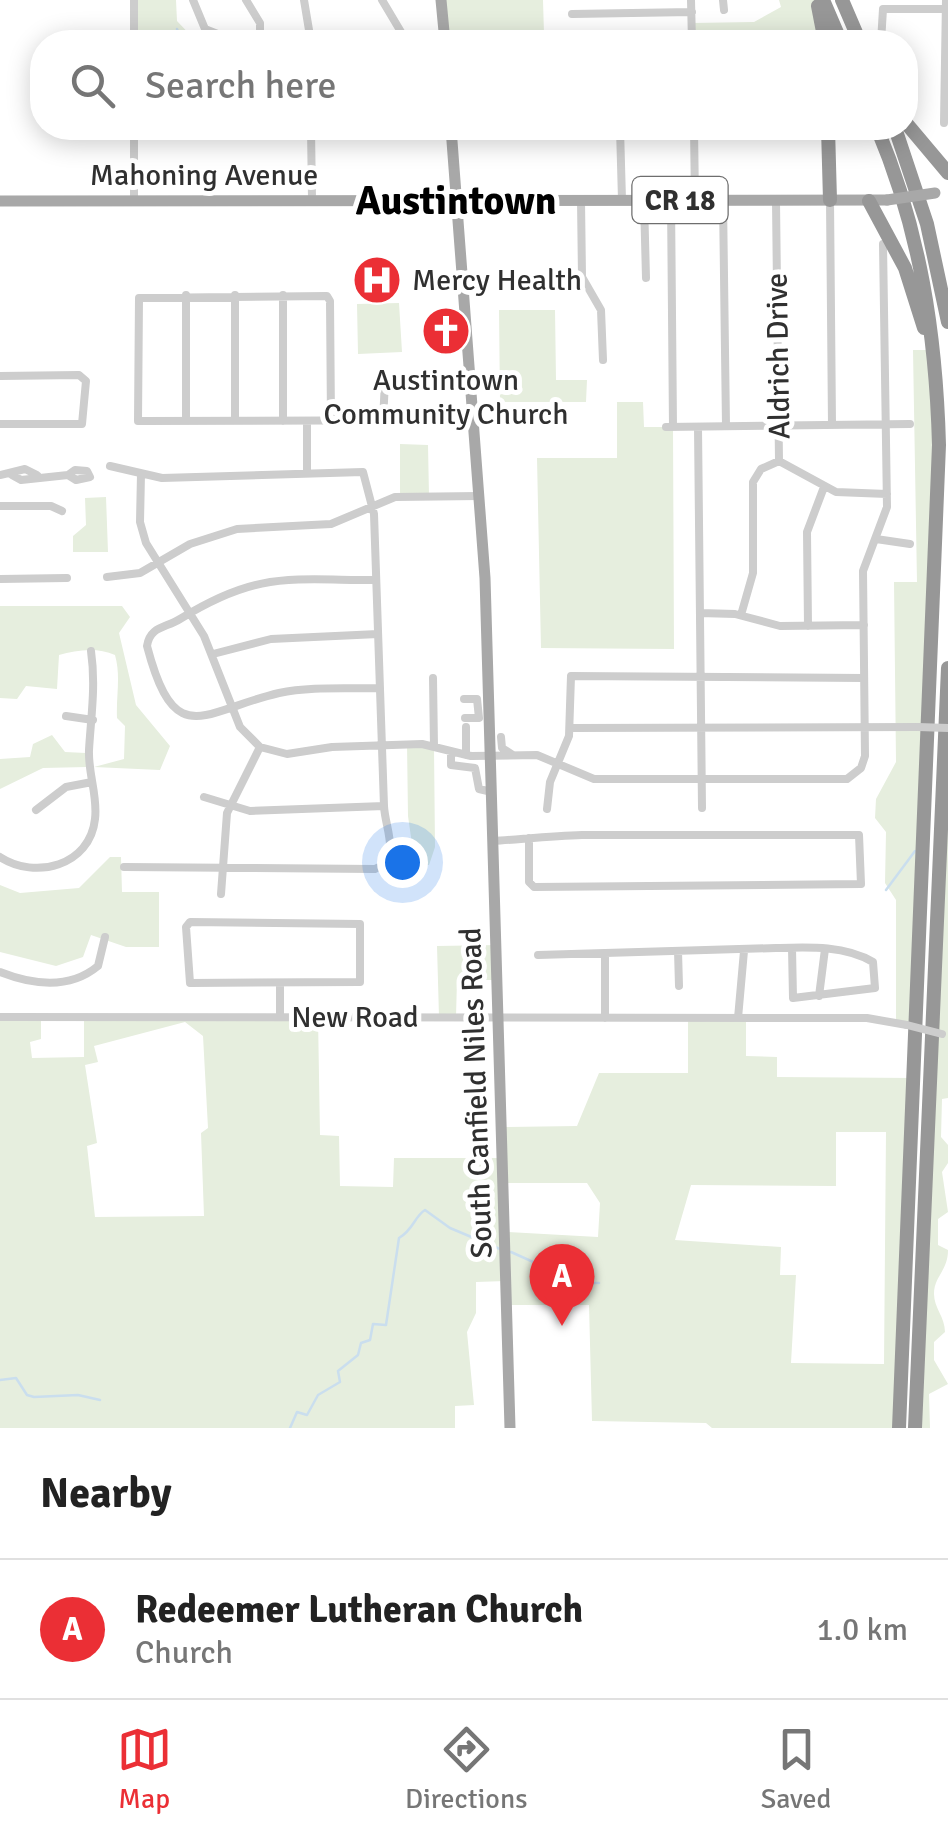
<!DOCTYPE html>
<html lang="en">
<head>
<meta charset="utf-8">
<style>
	:root { --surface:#fff; --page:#f6f6f6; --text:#222; --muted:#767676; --line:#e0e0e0; --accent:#eb2f35 }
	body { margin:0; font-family:Signika,sans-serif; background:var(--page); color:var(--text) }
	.you { position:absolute; left:402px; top:862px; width:35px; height:35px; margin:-25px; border:8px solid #fff; border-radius:50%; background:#1a73e8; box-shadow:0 0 0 15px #1a73e833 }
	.badge { display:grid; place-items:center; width:65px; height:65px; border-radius:50%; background:var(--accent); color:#fff; font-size:32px; font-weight:700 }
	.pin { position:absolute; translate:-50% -82px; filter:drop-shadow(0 2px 5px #0008) }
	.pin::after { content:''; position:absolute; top:52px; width:35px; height:30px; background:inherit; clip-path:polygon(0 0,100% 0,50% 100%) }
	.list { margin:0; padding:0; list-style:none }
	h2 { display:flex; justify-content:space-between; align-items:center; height:130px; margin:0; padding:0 40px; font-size:42px }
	h2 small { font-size:32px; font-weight:400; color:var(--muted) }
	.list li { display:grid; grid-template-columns:65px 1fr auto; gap:30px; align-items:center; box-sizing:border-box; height:140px; padding:0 40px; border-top:2px solid var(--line) }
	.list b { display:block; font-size:38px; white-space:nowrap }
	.list p { margin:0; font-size:32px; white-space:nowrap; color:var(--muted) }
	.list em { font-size:32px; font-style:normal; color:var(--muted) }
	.icon { flex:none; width:55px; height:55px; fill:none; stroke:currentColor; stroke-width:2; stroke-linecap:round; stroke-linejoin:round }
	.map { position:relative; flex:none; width:948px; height:1428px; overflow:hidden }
	.search { position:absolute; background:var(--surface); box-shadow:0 5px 25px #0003; left:30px; right:30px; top:30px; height:110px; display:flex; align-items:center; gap:25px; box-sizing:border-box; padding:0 35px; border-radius:40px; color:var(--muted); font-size:38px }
	.sheet { height:270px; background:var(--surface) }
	nav { display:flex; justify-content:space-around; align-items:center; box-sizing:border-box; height:140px; border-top:2px solid var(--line); background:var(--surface); font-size:28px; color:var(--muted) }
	nav a { display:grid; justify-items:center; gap:5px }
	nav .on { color:var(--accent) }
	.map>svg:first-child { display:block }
</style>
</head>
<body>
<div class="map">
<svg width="948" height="1428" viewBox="0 0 948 1428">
	<rect width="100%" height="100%" fill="#fff"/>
	<path fill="#e6eede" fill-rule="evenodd" d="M 134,0 L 176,0 L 177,21 L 197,42 L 134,42 Z
		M 441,0 L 543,0 L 544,34 L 552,42 L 445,42 Z
		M 779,0 L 817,0 L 825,42 L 692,42 L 692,23 L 754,22 L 781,7 Z
		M 399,303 L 402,352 L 358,354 L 357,304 Z
		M 499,310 L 555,310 L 556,380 L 587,380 L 586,402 L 500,402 Z
		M 913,350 L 929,350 L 937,387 L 916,1027 L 896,1022 L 896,900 L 885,883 L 886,832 L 875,818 L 876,799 L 896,762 L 894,582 L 917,582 Z
		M 617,402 L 643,402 L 644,427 L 673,427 L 674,649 L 541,648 L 537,458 L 617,458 Z
		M 400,444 L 428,445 L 429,496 L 400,496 Z
		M 106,497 L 108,552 L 73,552 L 73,536 L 86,525 L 85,498 Z
		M 0,606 L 122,606 L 130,617 L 119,633 L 136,705 L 170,746 L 160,770 L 94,767 L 124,759 L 125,726 L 117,718 C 116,696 121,676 115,655 C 97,647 77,650 59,655 L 57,689 L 26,686 L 17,699 L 0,698 Z
		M 948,668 L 948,1098 L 942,1099 L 941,1137 L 948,1145 L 948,1163 L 942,1172 L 948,1212 L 938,1219 L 938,1245 L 948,1250 C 948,1271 934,1276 934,1294 C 934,1308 945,1317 945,1332 L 934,1342 L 934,1360 L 948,1384 L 929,1394 L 930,1428 L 915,1428 Z
		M 52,735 L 65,752 L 86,753 L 87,767 L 43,768 L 0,789 L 0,759 L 30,757 L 33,744 Z
		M 407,743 L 434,747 L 435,847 L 429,865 L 415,865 L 408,816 Z
		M 110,857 L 121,857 L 122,892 L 159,892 L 159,947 L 126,947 L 91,935 L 83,957 L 56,966 L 0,952 L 0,885 L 20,893 L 79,888 Z
		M 497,945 L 498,980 L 457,980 L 456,1017 L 439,1017 L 437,946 Z
		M 0,1017 L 41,1017 L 41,1039 L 30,1042 L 32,1058 L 84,1057 L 84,1017 L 318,1017 L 320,1135 L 339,1136 L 340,1186 L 393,1187 L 394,1158 L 503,1158 L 502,1127 L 577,1126 L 599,1073 L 688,1073 L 688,1018 L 746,1018 L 746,1056 L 777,1057 L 777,1077 L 914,1078 L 899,1428 L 712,1428 L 706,1423 L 592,1421 L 589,1305 L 508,1305 L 506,1281 L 476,1282 L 476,1313 L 467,1332 L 474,1405 L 455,1406 L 455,1428 L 0,1428 ZM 185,1022 L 203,1036 L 208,1128 L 201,1133 L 204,1216 L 95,1217 L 87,1146 L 97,1143 L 85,1065 L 98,1062 L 94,1046 ZM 836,1132 L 886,1132 L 884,1364 L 791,1363 L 796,1275 L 780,1275 L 781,1247 L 675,1240 L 691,1185 L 836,1186 ZM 505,1183 L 587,1183 L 600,1203 L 598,1237 L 506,1232 Z"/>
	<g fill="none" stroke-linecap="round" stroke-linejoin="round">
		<path stroke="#cadeee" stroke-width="2.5" d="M 177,29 L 182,42 L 192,42
			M 886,890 L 915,851
			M 511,1252 L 580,1283 L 599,1283
			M 0,1380 L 16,1378 L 27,1395 L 34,1397 L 78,1395 L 100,1400
			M 290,1428 L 297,1412 L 307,1415 L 318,1395 L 340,1382 L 338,1371 L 358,1355 L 361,1343 L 370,1340 L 373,1324 L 386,1325 L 399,1238 C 414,1229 414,1217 425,1210 L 450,1228 L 500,1249"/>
		<path stroke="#cdcdcd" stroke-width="8" d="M 134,0 L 134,42
			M 193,0 L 205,29 L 238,42
			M 246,0 L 260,23 L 260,42
			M 304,0 L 311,42
			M 382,0 L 407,42
			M 691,0 L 692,42
			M 723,0 L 724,10
			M 572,14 L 692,12
			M 881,42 L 883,9 L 948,9
			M 944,123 L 946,0
			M 134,128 L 134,200
			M 311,128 L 312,200
			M 620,128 L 622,200
			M 694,128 L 695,200
			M 581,200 L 582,277 L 601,310 L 603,360
			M 644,200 L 646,278
			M 671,200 L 673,427
			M 723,200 L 726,426
			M 830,200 L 832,425
			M 776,201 L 779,461
			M 186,295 L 186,421
			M 235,295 L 235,421
			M 283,295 L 283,421
			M 0,376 L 79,375 L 86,381 L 82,424 L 0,424
			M 307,421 L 307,472
			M 331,421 L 330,301 L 327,296 L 139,298 L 138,421 L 140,421 L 473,420
			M 383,421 L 385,381
			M 666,427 L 910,424
			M 698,427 L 702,808
			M 779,461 L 836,492 L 887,494
			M 110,466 L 162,478 L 363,472 L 374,514 L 384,806 C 385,829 402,859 375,869 L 124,867
			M 75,470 L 87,471 L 90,477 L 76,480 L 68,475 Z
			M 141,474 L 140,522 L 146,543 L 204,636 L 240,727 L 260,747 L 287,754 L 332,747 L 422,744 L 471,756 L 537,755 L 594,779 L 847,779 L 861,768 L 865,756 L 863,571 L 887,507 L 883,244
			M 0,475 L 25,469 L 37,475
			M 12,475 L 21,480 L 68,475
			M 0,506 L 51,506 L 62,511
			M 876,539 L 910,544
			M 107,577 L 140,573 L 190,544 L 237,529 L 331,524 L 395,497 L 479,496
			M 0,579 L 67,578
			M 376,580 C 288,580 258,571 180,619 C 166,628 150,626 147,646 C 175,752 202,711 279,693 C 311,686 347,689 380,688
			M 700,613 L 735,614 L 780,626 L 864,625
			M 741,615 L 753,573 L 753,482 L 761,469 L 779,461
			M 808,626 L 807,532 L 824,487
			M 213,654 L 271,639 L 378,634
			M 433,678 L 434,747
			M 464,699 L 477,699 L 479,718 L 465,718
			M 66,716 L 93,720
			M 466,727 L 466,755
			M 570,728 L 918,727
			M 501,737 L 502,748 L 513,755
			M 451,752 L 451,765 L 475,768 L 479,789 L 492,792
			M 204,797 L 250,811 L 384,806
			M 547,809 L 550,782 L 569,736 L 571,676 L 864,678
			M 36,810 L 66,787 L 92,782
			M 493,841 C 523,839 553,836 582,835 L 859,835 L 861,884 L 534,887 L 529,882 L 529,838
			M 0,857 C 35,880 90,866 95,819 C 98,796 88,774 89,750 C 91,716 96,686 91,651
			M 221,894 L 227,813 L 260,747
			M 190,922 L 360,924 L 360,982 L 190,983 L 186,927 Z
			M 678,951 L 679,986
			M 605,953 L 605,1018
			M 538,955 L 776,948 C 807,947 845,945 873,962 L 875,988 L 793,998 L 792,948
			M 0,972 C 33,985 69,990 98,966 L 105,937
			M 280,983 L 280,1017
			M 819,996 L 825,949
			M 0,1017 L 867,1018 L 907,1025
			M 738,1018 L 744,951"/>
		<path stroke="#a8a8a8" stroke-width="11" d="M 441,0 L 445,42
			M 451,128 L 485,578 L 510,1428
			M 0,201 L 887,200"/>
		<path stroke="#979797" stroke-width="14" d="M 823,0 L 841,42
			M 842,0 L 860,42
			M 818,6 L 825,42
			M 906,123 L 948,173
			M 828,128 L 830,200
			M 877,128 C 920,230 936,334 939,445 L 899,1428
			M 895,128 L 927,224 L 948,322
			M 869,201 L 905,268 L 924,328
			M 915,1428 L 948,668"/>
		<path stroke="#cdcdcd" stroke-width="8" d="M 918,727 L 948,728
			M 907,1025 L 942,1034"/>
		<path stroke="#a8a8a8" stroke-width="11" d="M 887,200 L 935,193"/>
	</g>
	<defs>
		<g id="hospital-disc" transform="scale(2.5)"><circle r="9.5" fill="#eb2f35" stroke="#fff"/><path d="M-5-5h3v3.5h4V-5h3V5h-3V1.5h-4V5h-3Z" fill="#fff"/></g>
		<g id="church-disc" transform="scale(2.5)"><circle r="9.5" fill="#eb2f35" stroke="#fff"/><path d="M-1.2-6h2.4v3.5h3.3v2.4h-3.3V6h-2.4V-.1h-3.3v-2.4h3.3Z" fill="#fff"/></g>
	</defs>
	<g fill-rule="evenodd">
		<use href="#hospital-disc" x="377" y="280"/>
		<use href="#church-disc" x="446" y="331"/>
	</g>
	<g text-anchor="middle" stroke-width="10" stroke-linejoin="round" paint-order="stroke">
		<rect fill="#fff" stroke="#6e6e6e" stroke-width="2.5" x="632.5" y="177" width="95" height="46" rx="8"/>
		<g font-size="28" font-weight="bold" fill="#303030">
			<text x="680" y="210">CR 18</text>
		</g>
		<g font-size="30" fill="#303030" stroke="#fff">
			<text x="204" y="185">Mahoning Avenue</text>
			<text transform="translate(778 356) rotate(-91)" y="10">Aldrich Drive</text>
			<text x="355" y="1027">New Road</text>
			<text transform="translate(476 1093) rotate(-92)" y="10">South Canfield Niles Road</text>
		</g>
		<g font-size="30" fill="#303030" stroke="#fff" text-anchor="start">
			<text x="412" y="290">Mercy Health</text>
			<text x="446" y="390" text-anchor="middle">Austintown<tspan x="446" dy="34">Community Church</tspan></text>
		</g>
		<g font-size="40" font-weight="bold" fill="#000" stroke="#fff">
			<text x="456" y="214">Austintown</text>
		</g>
	</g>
</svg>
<div class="you"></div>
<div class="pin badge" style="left:562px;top:1326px">A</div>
<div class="search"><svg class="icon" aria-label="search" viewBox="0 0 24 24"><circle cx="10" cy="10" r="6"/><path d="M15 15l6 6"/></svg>Search here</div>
</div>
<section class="sheet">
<h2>Nearby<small></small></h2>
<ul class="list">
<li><span class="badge">A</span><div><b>Redeemer Lutheran Church</b><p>Church</p></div><em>1.0 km</em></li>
</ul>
</section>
<nav>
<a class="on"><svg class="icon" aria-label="map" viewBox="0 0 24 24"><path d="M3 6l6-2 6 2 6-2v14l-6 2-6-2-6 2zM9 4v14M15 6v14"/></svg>Map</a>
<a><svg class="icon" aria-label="directions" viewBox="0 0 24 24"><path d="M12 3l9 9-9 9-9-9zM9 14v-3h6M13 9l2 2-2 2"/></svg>Directions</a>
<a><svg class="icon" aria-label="saved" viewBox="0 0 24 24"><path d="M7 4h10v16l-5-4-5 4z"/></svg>Saved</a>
</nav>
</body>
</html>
